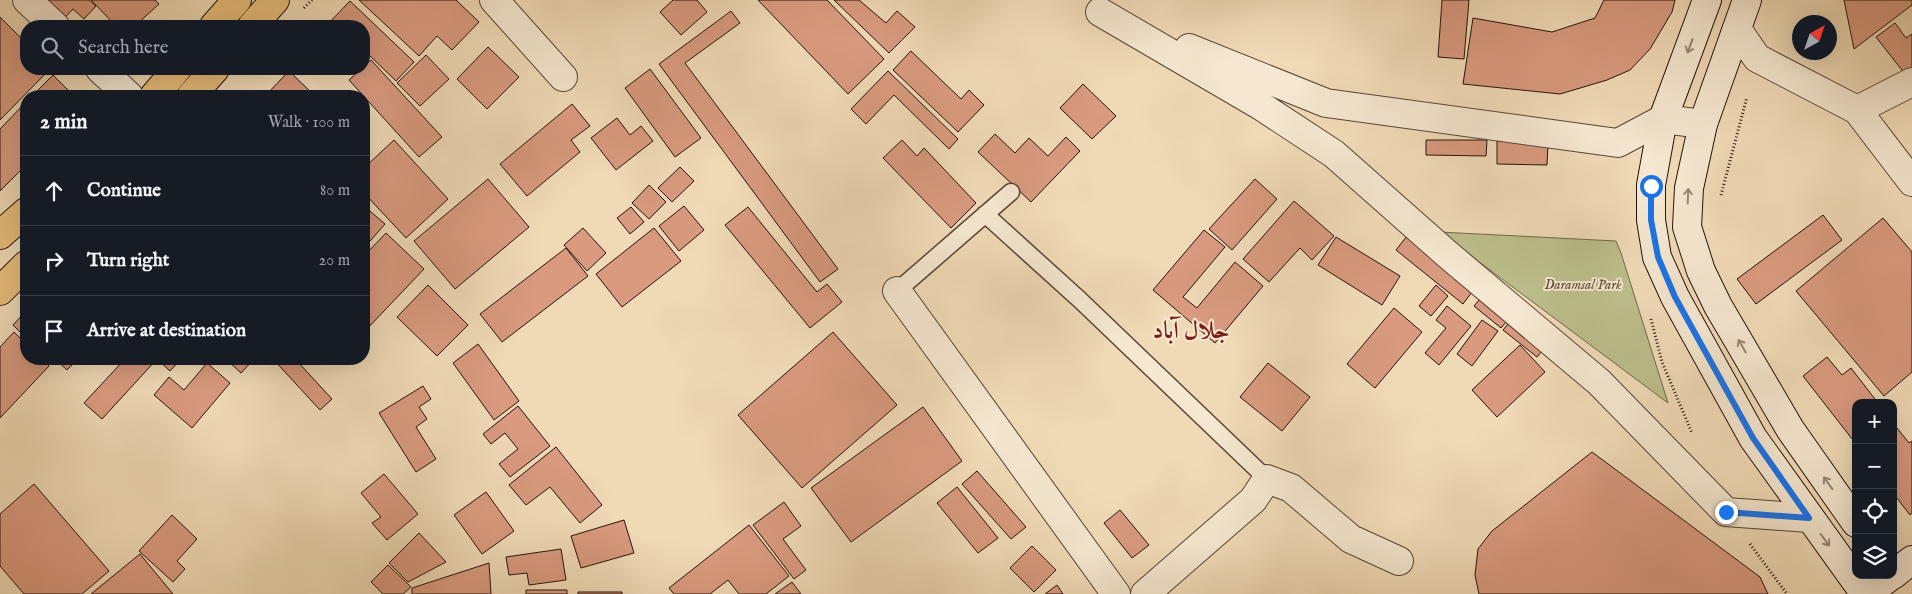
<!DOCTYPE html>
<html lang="en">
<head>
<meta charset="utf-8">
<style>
	:root { --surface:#171b24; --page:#20242c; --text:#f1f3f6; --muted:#9ea1a6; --line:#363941 }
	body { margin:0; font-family:"IM FELL English",Amiri,serif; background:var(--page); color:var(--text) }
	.controls { position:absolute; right:15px; bottom:15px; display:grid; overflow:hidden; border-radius:10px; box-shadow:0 5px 20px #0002 }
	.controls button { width:45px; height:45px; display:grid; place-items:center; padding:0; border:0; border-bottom:1px solid var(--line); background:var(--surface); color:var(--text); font:25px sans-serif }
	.compass { position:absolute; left:1792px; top:15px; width:45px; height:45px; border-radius:50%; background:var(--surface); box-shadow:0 5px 20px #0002; rotate:40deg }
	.stop { position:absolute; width:15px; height:15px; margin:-11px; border:4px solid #1a73e8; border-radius:50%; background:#fff }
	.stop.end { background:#1a73e8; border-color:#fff; box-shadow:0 1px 5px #0008 }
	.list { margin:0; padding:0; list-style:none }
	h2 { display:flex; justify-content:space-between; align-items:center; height:65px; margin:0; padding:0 20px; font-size:21px }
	h2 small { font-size:16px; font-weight:400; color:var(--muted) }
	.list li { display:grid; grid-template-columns:32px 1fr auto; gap:15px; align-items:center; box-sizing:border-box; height:70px; padding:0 20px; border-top:1px solid var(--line) }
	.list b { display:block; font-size:19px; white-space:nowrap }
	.list em { font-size:16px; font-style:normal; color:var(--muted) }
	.icon { flex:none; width:28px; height:28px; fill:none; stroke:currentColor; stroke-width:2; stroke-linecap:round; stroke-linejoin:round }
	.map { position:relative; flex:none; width:1912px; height:594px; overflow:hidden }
	.search { position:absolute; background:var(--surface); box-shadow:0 5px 20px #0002; left:20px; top:20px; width:350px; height:55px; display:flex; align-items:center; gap:12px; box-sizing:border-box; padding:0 18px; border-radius:20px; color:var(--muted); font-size:19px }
	.panel { position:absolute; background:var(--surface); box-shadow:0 5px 20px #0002; left:20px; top:90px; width:350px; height:275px; border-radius:20px }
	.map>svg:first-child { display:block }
</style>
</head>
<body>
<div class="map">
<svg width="1912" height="594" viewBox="0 0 1912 594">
	<rect width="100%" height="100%" fill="#f0dab6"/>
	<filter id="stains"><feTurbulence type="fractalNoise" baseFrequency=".004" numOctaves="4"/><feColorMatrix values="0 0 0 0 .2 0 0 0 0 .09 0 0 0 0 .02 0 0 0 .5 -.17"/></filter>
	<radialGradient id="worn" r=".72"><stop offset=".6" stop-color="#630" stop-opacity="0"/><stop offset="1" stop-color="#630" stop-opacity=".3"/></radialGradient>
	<path fill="#bcbf8c" stroke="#70684c" d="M 1439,232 L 1616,241 L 1621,253 L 1668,403 Z"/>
	<path fill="#d99a7f" stroke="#25120b" d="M 33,0 L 89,0 L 96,6 L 84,19 L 73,9 L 59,24 Z
		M 91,0 L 155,0 L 159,4 L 135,26 L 116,26 Z
		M 359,0 L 456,0 L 479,22 L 452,50 L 437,36 L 419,56 Z
		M 673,0 L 697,0 L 707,12 L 681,35 L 660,12 Z
		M 758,0 L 827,0 L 884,59 L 848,94 Z
		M 834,0 L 859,0 L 886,23 L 897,11 L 915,27 L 889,53 Z
		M 1442,0 L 1469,0 L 1464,59 L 1438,57 Z
		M 1604,0 L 1675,0 L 1672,12 L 1650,49 L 1630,70 L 1607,80 L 1560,94 L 1463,84 L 1473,18 L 1552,32 L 1595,18 Z
		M 1844,0 L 1912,0 L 1912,5 L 1854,49 Z
		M 350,1 L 414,62 L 396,81 L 368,54 L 364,58 L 364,26 L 326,26 Z
		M 731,11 L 740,23 L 685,63 L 838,269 L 820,282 L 659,64 Z
		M 0,17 L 26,43 L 26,69 L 50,69 L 0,120 Z
		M 1895,23 L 1906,38 L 1912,34 L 1912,69 L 1905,74 L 1876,37 Z
		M 488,47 L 519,77 L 487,109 L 457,79 Z
		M 911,51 L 961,99 L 969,90 L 984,105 L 958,132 L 893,70 Z
		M 426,55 L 449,79 L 420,106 L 397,83 Z
		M 371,60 L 442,137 L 419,157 L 349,80 L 361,69 L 364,69 L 364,66 Z
		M 650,69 L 701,138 L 675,157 L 625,88 Z
		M 289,71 L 315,96 L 265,96 Z
		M 888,71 L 958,139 L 949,149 L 894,95 L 866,124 L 851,109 Z
		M 53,75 L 74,96 L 32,96 Z
		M 1083,84 L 1116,116 L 1092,139 L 1060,108 Z
		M 26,102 L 26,165 L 0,191 L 0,129 Z
		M 572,104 L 590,126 L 571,140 L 580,152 L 527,196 L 500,164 Z
		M 617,118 L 630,135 L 641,126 L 653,141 L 616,170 L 591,138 Z
		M 995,134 L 1015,153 L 1029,138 L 1048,156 L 1066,137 L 1080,151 L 1031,202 L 978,152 Z
		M 394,140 L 448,199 L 406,238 L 364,193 L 364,168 Z
		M 902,140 L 917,156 L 924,148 L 976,203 L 951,228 L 883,158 Z
		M 1426,140 L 1487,140 L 1486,156 L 1426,155 Z
		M 1497,141 L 1548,143 L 1547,165 L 1497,164 Z
		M 680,167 L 694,181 L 672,202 L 658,188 Z
		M 488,179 L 529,227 L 455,289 L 414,241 Z
		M 1255,179 L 1277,199 L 1232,250 L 1209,229 Z
		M 649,185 L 666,202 L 649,219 L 632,203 Z
		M 1294,201 L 1334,236 L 1312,260 L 1300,248 L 1269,282 L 1243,259 Z
		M 364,206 L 385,224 L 364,248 Z
		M 684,206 L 704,230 L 679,251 L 659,226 Z
		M 631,207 L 644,222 L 630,234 L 617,218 Z
		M 748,207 L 817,292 L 827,284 L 842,302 L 810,328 L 725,225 Z
		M 1823,215 L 1842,240 L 1756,304 L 1737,279 Z
		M 1883,218 L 1912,252 L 1912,372 L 1884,396 L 1796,291 Z
		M 583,228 L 606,253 L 587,271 L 564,245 Z
		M 654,228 L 681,261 L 622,307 L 596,274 Z
		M 1204,230 L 1225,247 L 1183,297 L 1197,308 L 1235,262 L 1263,286 L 1215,343 L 1153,290 Z
		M 1411,231 L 1478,284 L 1463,304 L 1396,250 Z
		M 386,233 L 424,269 L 365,331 L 364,330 L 364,256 Z
		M 1336,237 L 1400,276 L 1382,305 L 1318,265 Z
		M 566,248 L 588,276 L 502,342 L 480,314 Z
		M 428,285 L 468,325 L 437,356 L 397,317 Z
		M 1436,285 L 1448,296 L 1431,316 L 1419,306 Z
		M 1484,294 L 1511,316 L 1501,328 L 1474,306 Z
		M 1447,306 L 1471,326 L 1439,365 L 1425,353 L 1446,328 L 1436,320 Z
		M 1394,308 L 1422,332 L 1375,388 L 1347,364 Z
		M 26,311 L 26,338 L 13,325 Z
		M 1512,319 L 1546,346 L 1537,357 L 1503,330 Z
		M 1482,320 L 1498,331 L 1472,366 L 1457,354 Z
		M 14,332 L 26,344 L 26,359 L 42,359 L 49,366 L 0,418 L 0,347 Z
		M 833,332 L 897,405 L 802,488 L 738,415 Z
		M 478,344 L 519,401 L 494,420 L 453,363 Z
		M 1520,345 L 1545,372 L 1497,417 L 1472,390 Z
		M 1827,357 L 1842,375 L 1851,368 L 1878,403 L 1856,403 L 1856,444 L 1803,376 Z
		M 55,359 L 78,359 L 67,370 Z
		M 125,359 L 181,359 L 170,371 L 157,359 L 102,419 L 84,403 Z
		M 226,359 L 254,359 L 241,373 Z
		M 273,359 L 299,359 L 297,361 L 332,399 L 320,410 Z
		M 207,363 L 230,383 L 192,428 L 154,395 L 169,377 L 184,390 Z
		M 1268,363 L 1310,397 L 1282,431 L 1240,397 Z
		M 423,386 L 431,399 L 419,407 L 427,419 L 416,427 L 436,459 L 416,472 L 379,413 Z
		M 518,406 L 550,446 L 510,477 L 499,464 L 518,449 L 505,433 L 491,444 L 483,434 Z
		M 923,407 L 962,461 L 851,542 L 811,488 Z
		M 1893,423 L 1909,443 L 1912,441 L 1912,513 L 1910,515 L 1893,493 Z
		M 556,447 L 602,505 L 580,523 L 550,487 L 526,505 L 509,485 Z
		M 1592,452 L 1760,577 L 1768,594 L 1479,594 L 1475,575 L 1478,549 L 1492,531 Z
		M 977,471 L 1026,527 L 1011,539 L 962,484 Z
		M 384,474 L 418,514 L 387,540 L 372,523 L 381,517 L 361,493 Z
		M 34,484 L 109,571 L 82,594 L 24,594 L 0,566 L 0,514 Z
		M 957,487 L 998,538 L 978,553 L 937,503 Z
		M 486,492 L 514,531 L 482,554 L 454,515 Z
		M 784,502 L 801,526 L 783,539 L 806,570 L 794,579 L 753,525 Z
		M 1120,510 L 1149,545 L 1132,558 L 1104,523 Z
		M 172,515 L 197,539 L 177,561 L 185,569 L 173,582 L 139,551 Z
		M 624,520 L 634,553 L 581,568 L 571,536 Z
		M 749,525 L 789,576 L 766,594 L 739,594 L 728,580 L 710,594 L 674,594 L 669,588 Z
		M 419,533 L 446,562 L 408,582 L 389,563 Z
		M 1032,546 L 1056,570 L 1034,592 L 1010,568 Z
		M 561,549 L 566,580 L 529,585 L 527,573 L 509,575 L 506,557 Z
		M 140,554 L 173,594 L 91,594 Z
		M 489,563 L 491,594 L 412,594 L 412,588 Z
		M 388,565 L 411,587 L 403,594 L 383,594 L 371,582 Z
		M 792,582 L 801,594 L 775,594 Z
		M 1057,585 L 1063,594 L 1045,594 Z
		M 526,590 L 567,590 L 567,594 L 526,594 Z
		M 578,592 L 622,592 L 622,594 L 578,594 Z"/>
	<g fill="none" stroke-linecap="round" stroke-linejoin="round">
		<g stroke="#584436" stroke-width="19">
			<path id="lane" d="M 985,214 L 1080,300 L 1267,479
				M 897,291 L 1011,192"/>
		</g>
		<g stroke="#584436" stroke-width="30">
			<path id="street" d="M 27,0 L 55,26
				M 494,0 L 563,77
				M 1100,12 L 1261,106 L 1334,154 L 1447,254 L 1599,382 L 1726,512 L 1809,518
				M 1737,29 L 1757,58 L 1857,110 L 1912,82
				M 1189,48 L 1326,103 L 1618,143 L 1663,119 L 1703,124
				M 100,69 L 129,96
				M 1857,110 L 1912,182
				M 897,291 L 1116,594
				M 1145,594 L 1253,500 L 1267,479 L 1291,488 L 1351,539 L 1399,561"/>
		</g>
		<g stroke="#25120b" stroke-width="30">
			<path id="secondary" d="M 1707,0 L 1663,119 L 1651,185 L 1651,220 L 1657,257 L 1675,297 L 1753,438 L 1865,594
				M 1747,0 L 1703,124 L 1689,188 L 1687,227 L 1701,271 L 1718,306 L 1790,429 L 1856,523
				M 1893,575 L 1912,560
				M 1867,594 L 1892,575"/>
		</g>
		<g stroke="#25120b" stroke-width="30">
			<path id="highway" d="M 214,26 L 237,0
				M 252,26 L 275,0
				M 154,96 L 177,69
				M 191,96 L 215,69
				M 0,235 L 26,212
				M 0,291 L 26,265"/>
		</g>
		<path stroke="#25120b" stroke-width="3" stroke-dasharray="1 2.5" stroke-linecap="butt" d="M 304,8 L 312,0
			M 1721,195 L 1747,97
			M 1651,319 L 1662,362 L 1692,433
			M 1750,544 L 1787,594"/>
		<use href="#lane" stroke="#f5e7d0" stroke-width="16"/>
		<use href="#street" stroke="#f5e7d0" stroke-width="28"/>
		<use href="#secondary" stroke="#f5e7d0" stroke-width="28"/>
		<use href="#highway" stroke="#e8bd7b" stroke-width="28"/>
	</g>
	<defs><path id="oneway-shaft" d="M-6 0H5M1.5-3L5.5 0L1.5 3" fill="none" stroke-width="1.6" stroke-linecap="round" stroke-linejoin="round" transform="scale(1.25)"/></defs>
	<g stroke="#978777">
		<use href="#oneway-shaft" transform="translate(1690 46) rotate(110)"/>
		<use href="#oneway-shaft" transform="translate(1688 196) rotate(-88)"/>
		<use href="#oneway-shaft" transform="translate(1742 346) rotate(-120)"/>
		<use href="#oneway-shaft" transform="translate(1828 483) rotate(-125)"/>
		<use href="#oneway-shaft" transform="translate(1825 540) rotate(54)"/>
	</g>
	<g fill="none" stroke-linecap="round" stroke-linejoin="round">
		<path stroke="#1a73e8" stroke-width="6" d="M 1651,186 L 1651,220 L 1658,257 L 1675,297 L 1753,438 L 1809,518 L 1726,512"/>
	</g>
	<g text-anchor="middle" stroke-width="4" stroke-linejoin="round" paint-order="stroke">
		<g font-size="14" font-style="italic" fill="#5a4f38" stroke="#f5e7d0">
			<text x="1583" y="289">Daramsal Park</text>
		</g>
		<g font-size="24" font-weight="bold" fill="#7a1f14" stroke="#f5e7d0">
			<text x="1191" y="338">جلال آباد</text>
		</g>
	</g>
	<rect width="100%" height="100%" filter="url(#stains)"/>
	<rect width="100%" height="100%" fill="url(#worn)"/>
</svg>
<div class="controls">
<button>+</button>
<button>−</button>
<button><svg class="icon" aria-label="locate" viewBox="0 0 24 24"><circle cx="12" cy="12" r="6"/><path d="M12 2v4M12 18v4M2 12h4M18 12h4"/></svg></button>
<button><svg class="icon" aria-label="layers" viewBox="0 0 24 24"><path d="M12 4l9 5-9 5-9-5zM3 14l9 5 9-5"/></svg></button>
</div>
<svg class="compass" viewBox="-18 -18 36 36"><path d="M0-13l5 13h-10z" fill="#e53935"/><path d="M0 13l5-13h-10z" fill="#9ea1a6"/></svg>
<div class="stop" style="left:1651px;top:186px"></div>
<div class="stop end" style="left:1726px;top:512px"></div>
<div class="search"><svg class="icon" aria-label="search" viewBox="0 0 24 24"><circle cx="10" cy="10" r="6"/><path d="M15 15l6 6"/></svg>Search here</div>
<section class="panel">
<h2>2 min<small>Walk · 100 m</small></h2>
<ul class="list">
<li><svg class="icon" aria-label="ahead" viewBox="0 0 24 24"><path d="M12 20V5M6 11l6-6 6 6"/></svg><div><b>Continue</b></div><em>80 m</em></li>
<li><svg class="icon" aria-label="right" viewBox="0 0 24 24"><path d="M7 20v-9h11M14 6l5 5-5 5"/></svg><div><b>Turn right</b></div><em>20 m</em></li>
<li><svg class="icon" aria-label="arrive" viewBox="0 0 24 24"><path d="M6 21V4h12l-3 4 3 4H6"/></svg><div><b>Arrive at destination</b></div></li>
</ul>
</section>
</div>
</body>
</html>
